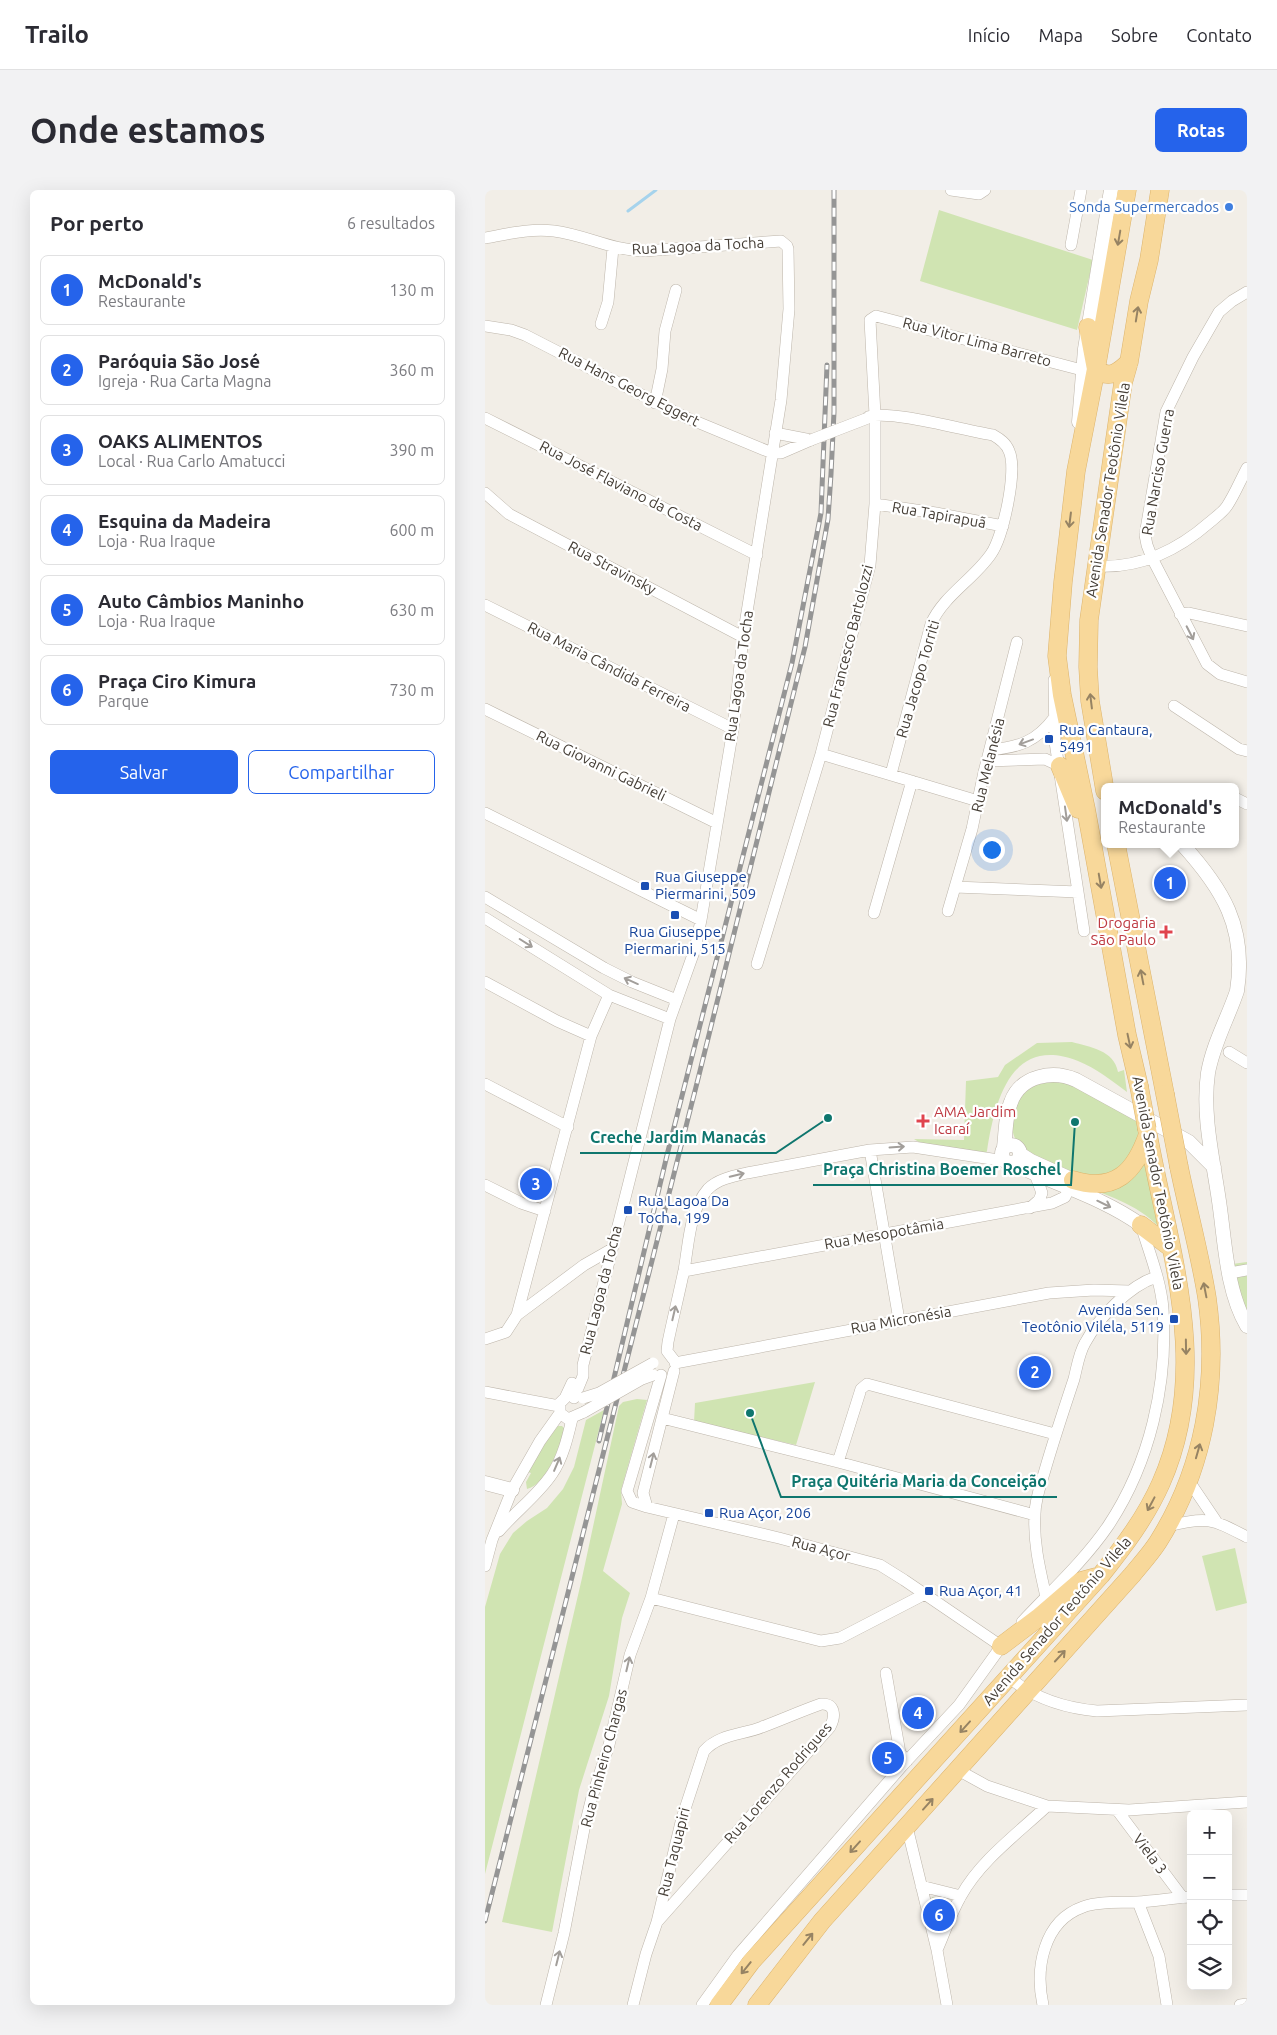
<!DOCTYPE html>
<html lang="pt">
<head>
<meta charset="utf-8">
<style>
	:root { --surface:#fff; --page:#f2f2f3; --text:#2b2b33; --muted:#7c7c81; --line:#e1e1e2; --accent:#2563eb }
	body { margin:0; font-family:Ubuntu,sans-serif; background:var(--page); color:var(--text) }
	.controls { position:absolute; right:15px; bottom:15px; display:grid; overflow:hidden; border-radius:8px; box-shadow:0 5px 20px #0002 }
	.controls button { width:45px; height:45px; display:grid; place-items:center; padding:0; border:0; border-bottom:1px solid var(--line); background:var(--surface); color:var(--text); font:25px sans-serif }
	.you { position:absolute; left:506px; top:659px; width:18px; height:18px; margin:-12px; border:4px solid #fff; border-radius:50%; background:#1a73e8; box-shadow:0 0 0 8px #1a73e833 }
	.badge { display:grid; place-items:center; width:32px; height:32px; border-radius:50%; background:var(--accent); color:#fff; font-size:16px; font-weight:700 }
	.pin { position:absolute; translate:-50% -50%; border:2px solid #fff; box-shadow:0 1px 5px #0006 }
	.popup { position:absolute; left:616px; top:593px; width:138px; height:65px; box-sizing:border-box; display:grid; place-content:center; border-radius:8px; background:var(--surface); filter:drop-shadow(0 1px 4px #0005); font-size:16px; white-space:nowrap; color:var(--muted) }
	.popup b { font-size:19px; color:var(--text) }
	.popup::after { content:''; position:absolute; left:50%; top:100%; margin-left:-10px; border:10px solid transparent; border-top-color:var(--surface) }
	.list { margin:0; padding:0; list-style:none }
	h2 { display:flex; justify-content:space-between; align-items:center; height:65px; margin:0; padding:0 20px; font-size:21px }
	h2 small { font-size:16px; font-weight:400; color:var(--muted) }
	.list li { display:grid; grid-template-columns:32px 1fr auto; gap:15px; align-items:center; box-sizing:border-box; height:70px; margin:0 10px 10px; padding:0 10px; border:1px solid var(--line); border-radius:8px }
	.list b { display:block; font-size:19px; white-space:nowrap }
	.list p { margin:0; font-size:16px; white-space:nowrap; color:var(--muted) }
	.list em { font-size:16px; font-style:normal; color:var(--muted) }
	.actions { display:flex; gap:10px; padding:15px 20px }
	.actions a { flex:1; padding:11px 0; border:1px solid var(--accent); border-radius:8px; text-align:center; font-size:18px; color:var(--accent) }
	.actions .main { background:var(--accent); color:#fff }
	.icon { flex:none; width:28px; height:28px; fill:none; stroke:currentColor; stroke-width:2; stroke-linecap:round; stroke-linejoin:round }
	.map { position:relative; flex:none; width:762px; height:1815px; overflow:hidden; border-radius:8px }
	header { display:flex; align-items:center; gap:30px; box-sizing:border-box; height:70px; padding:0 25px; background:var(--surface); border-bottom:1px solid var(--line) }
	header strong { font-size:24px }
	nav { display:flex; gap:28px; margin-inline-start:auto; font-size:18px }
	.intro { display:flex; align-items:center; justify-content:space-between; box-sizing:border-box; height:120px; padding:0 30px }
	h1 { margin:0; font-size:35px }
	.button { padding:12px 22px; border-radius:8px; background:var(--accent); color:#fff; font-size:18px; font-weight:700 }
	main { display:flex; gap:30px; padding:0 30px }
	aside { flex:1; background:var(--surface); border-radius:8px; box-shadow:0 5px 20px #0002 }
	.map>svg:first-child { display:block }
</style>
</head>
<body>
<header>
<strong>Trailo</strong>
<nav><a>Início</a><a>Mapa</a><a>Sobre</a><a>Contato</a></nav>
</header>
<div class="intro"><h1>Onde estamos</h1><a class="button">Rotas</a></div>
<main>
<aside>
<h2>Por perto<small>6 resultados</small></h2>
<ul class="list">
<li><span class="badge">1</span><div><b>McDonald's</b><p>Restaurante</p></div><em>130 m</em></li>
<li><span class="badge">2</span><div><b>Paróquia São José</b><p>Igreja · Rua Carta Magna</p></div><em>360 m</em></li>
<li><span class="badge">3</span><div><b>OAKS ALIMENTOS</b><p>Local · Rua Carlo Amatucci</p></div><em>390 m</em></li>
<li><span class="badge">4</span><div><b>Esquina da Madeira</b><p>Loja · Rua Iraque</p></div><em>600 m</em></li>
<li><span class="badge">5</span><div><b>Auto Câmbios Maninho</b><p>Loja · Rua Iraque</p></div><em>630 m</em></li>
<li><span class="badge">6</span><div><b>Praça Ciro Kimura</b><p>Parque</p></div><em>730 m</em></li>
</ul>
<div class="actions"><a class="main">Salvar</a><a>Compartilhar</a></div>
</aside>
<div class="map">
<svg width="762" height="1815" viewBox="0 0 762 1815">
	<rect width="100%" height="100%" fill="#f2eee7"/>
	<path fill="#d0e4b2" d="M 454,20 L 608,70 L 592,140 L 435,91 Z
		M 587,852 C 605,857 629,860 633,882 L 639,880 L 642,902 C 627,891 611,878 593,871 C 527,845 510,909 502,961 L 500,965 L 437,954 L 429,949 L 479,950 L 481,891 L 513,887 L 520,875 L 552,853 Z
		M 562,880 L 656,929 L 650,959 L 636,979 L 606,990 L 540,964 C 525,947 525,931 527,910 Z
		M 659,967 L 674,1037 C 652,1014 620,1004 591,994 L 610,997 Z
		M 762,1072 L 762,1131 L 747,1074 Z
		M 330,1192 L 311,1255 L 209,1232 L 210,1213 Z
		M 152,1209 L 162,1210 L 136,1300 L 137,1314 L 118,1381 L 145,1403 L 137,1428 L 124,1506 L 94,1600 L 67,1742 L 17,1732 L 97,1388 L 134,1216 L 138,1212 Z
		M 119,1220 L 0,1684 L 0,1417 L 15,1364 L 28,1343 L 42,1331 L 62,1318 L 78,1299 L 89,1277 L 101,1230 Z
		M 73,1236 L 77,1236 L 80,1239 C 75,1257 61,1295 42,1299 L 41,1292 L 46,1283 L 43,1282 L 62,1250 Z
		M 750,1358 L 762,1413 L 731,1421 L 717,1366 Z
		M 447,1707 L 464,1711 L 454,1736 Z"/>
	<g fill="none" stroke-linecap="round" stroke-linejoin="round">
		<path stroke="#a6d3ec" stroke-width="3" d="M 143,21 L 171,0"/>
		<g stroke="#bdb5aa" stroke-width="12">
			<path id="minor" d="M 466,0 L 494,4 L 500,0
				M 0,48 C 22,44 46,38 69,41 C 101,45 125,60 159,61 L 296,51 L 302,56 L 303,59 L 304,119 L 296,210 L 258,447 L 248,539 L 216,730 L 210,759 L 185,829 L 98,1175 L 98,1186 L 89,1208
				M 586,55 L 596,0
				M 762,102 L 747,111 L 734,122 L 708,167 L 681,222 L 660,345 L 662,355 L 667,368 L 722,474 L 735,484 L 762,492
				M 116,134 L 123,112 L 128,58
				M 0,136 L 26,140 L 40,145 L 200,227 L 287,263 L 296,263 L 326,250 L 290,243
				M 170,213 L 177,179 L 180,141 L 191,100
				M 383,227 C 405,219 481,241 508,245 C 515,249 521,253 524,261 C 533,280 518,347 506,364 C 489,389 458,406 446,434 L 406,584
				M 0,228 L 272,365
				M 0,303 L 24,324 L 258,447
				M 390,314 L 451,323 L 518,336
				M 610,376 C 654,379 693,360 725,332 C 731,327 738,322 742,316 C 750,304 755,291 762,278
				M 0,415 L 248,539
				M 695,424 L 704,423 L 762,436
				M 569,490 L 570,552 L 599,741
				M 689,516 L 754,559 L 762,561
				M 0,519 L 232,633
				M 505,560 C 534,557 551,552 569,528
				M 336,564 L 493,611
				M 502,571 L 560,569 L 575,576
				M 750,608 L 762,614
				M 0,623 L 216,730
				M 470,697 L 593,702
				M 0,707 L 119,778 L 147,792 L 192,810
				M 463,721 L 487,639 L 499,582 L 532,452
				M 389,723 L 427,591
				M 0,728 L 124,805 L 185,829
				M 272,774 L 336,564 L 385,375 L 390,314 L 390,225 L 385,130 L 391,126 L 597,180
				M 0,792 L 72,831 L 106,846
				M 744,862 L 762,873
				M 0,894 L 83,937
				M 385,960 L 414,1130
				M 0,995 L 36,1013 L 60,1021
				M 545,1018 L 554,1010 L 557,1003 L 550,984
				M 199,1081 L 567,1013 L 580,1007 L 587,992
				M 745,1083 L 762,1080
				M 32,1125 L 99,1075 L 127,1059
				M 0,1149 L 21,1142 L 32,1125 L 106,846 L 124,805
				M 188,1169 L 182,1161 L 183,1152 C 188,1128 194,1104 199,1080 C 204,1053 204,1021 223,999 C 233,989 249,986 262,983 L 385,960 L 428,957 L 520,971
				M 190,1173 L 564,1103 L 609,1100 L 644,1101
				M 176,1185 L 142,1301 L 147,1312 L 162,1317 L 294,1348 L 395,1375 L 419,1390 L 516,1456
				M 87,1193 L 80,1208 L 75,1213 L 75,1223 L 83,1229 L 99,1222
				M 0,1202 L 74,1216
				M 177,1228 L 353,1272 L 550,1325
				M 353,1272 L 376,1199 L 382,1194 L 570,1244
				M 704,1291 L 731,1331
				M 162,1317 L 158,1303 L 189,1181
				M 683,1336 C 723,1326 727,1329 762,1347
				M 14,1341 C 31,1321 53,1305 67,1284 C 78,1268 83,1246 87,1229
				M 0,1376 L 7,1350 L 27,1300 L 55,1251 L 75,1223
				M 561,1407 C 555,1380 548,1352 550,1324 C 550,1309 556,1294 560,1280 C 569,1249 579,1219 589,1189 C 592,1177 594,1163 600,1153 C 614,1127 644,1096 671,1087
				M 166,1408 L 336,1451 L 355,1448 L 440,1404
				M 537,1432 C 566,1401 599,1371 623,1336 C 665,1273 683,1194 678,1119 C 676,1091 664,1062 656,1035
				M 401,1483 L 415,1563 L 422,1571
				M 525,1488 C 550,1509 580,1518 612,1521 L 762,1515
				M 473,1580 L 502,1596 L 562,1616 L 644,1620 L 762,1612
				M 632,1620 L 698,1708
				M 422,1637 L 452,1760 L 462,1815
				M 436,1696 L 476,1706
				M 743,1705 L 762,1705
				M 653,1712 L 674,1766 L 682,1815
				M 452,1760 C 460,1742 466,1723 476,1706 C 495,1671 532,1644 562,1616
				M 61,1815 L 79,1743 L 99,1639 L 107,1607 L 124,1555 L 145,1465 L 166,1408 L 189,1324
				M 148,1815 L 161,1764 L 172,1732 L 197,1628 L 219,1561 C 234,1544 257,1545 277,1537 C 296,1530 316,1521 336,1514 C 350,1513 351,1526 345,1537 L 172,1732
				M 217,1815 L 253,1765 L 417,1576 L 474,1515 L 520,1451
				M 558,1815 C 550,1779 558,1731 598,1717 C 615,1711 634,1713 652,1712 C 670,1711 688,1708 706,1707
				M 755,1815 L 762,1814"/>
		</g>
		<g stroke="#bdb5aa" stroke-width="15">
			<path id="tertiary" d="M 594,232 L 600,159 L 626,0
				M 697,654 C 737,698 762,737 752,801 C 743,828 728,854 723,883 C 717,925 728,969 734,1011 C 740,1051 741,1100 762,1136
				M517 964a9 9 0 1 1 18 0a9 9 0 1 1-18 0Z
				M 519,957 C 521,943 520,926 526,912 C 536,885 568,880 591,890 L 704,952 L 729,977
				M 535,964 L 546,971 L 588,990
				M 527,973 C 569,994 617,1007 656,1035
				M 0,1293 L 27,1300"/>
		</g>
		<g stroke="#dcb36b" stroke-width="19">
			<path id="primary" d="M 642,0 L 611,179 L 591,281 L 578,392 L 572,466 L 577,505 L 601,619 L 642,845 L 654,896
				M 603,137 L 611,179 C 624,190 634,182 644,172
				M 575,576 L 593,619
				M 620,601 L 605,511 L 603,477 L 604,430 L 638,193 L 644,172 L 654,111 L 664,70 L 675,0
				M 631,654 L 680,904
				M 588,990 C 630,1003 650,982 663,944
				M 656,1035 L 685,1057
				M 516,1456 L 553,1428 L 596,1391 L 611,1387
				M 234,1815 L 266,1772 L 616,1385 C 639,1356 661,1327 676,1293 C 728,1176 683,1058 662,939
				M 272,1815 L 337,1731 L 647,1385 C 656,1374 666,1363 673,1352 C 719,1279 734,1193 722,1108 C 715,1064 703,1021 694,977"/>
		</g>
		<use href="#minor" stroke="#fff" stroke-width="11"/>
		<use href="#tertiary" stroke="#fff" stroke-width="14"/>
		<use href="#primary" stroke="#f8d89a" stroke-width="18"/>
		<g stroke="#959595" stroke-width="5">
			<path id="rail" d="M 114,1251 L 183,961 L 307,473 L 336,323 L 342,175
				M 0,1731 L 214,885 L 320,457 L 343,329 L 346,284 L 349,222 L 349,0"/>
		</g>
		<use href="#rail" stroke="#fff" stroke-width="3" stroke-dasharray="9" stroke-linecap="butt"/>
		<g stroke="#bdb5aa" stroke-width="12" stroke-linecap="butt">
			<path id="minor-bridge" d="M 326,250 L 383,228
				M 98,1208 L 114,1203 L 168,1173
				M 99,1222 L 157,1189 L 168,1185"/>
		</g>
		<g stroke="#dcb36b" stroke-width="19" stroke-linecap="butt">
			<path id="primary-bridge" d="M 654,896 L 662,939
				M 680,904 L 694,977"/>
		</g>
		<use href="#minor-bridge" stroke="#fff" stroke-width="11"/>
		<use href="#primary-bridge" stroke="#f8d89a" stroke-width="18"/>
	</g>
	<defs><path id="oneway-shaft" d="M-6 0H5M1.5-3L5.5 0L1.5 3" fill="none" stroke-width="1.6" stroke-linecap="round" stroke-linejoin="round" transform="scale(1.25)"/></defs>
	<g stroke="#968363">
		<use href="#oneway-shaft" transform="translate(634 48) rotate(100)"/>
		<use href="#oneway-shaft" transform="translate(652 124) rotate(-81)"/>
		<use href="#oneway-shaft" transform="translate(585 330) rotate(97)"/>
		<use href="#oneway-shaft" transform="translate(606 511) rotate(-97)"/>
		<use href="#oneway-shaft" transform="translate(615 691) rotate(80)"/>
		<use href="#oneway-shaft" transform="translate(657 787) rotate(-101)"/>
		<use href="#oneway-shaft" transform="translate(644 851) rotate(78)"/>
		<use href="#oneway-shaft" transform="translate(720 1100) rotate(-101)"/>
		<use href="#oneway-shaft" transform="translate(701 1157) rotate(89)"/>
		<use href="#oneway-shaft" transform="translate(713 1261) rotate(-74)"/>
		<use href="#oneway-shaft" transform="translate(666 1314) rotate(118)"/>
		<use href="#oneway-shaft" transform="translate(575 1466) rotate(-47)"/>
		<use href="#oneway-shaft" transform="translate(480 1537) rotate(132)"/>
		<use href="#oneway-shaft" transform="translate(443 1614) rotate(-48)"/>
		<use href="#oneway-shaft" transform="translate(370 1657) rotate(132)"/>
		<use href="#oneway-shaft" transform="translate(323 1749) rotate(-51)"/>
		<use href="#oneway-shaft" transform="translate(261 1778) rotate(129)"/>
	</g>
	<g stroke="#a29e9a">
		<use href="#oneway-shaft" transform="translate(705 443) rotate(63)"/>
		<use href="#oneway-shaft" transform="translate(541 552) rotate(160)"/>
		<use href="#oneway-shaft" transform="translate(581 624) rotate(82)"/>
		<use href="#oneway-shaft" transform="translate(41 753) rotate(32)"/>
		<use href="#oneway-shaft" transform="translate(146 791) rotate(-156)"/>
		<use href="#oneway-shaft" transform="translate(412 957) rotate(-4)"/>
		<use href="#oneway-shaft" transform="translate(252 985) rotate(-14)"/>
		<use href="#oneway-shaft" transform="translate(619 1014) rotate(26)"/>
		<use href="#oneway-shaft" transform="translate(189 1123) rotate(-77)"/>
		<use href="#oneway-shaft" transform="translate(167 1270) rotate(-76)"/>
		<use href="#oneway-shaft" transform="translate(72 1274) rotate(-67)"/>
		<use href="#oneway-shaft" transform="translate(143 1474) rotate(-77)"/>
		<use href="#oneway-shaft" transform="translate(73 1768) rotate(-76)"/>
	</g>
	<circle fill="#3f7fe0" stroke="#fff" stroke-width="2" cx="744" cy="17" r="5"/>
	<g fill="#1a4fb4" stroke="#fff" stroke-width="2">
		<rect x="559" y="544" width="10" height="10" rx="2.5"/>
		<rect x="155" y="691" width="10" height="10" rx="2.5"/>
		<rect x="185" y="720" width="10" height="10" rx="2.5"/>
		<rect x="138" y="1015" width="10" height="10" rx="2.5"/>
		<rect x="684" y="1124" width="10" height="10" rx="2.5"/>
		<rect x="219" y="1318" width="10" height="10" rx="2.5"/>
		<rect x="439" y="1396" width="10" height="10" rx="2.5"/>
	</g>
	<g fill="#e0444e" stroke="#fff" stroke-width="2">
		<path d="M678.5 734.5h5v5h5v5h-5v5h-5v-5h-5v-5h5z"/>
		<path d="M435.5 923.5h5v5h5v5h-5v5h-5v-5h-5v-5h5z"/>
	</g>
	<g text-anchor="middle" stroke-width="4.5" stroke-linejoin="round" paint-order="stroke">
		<g font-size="15" fill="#366cbe" stroke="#fff" text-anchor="end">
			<text x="734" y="22">Sonda Supermercados</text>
		</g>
		<g font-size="15" fill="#453e36" stroke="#fff">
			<text transform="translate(213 56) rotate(-3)" y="5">Rua Lagoa da Tocha</text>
			<text transform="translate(492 152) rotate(15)" y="5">Rua Vitor Lima Barreto</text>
			<text transform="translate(144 197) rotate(27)" y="5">Rua Hans Georg Eggert</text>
			<text transform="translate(673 282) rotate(-80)" y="5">Rua Narciso Guerra</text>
			<text transform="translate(136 296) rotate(27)" y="5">Rua José Flaviano da Costa</text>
			<text transform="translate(623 300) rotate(-81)" y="5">Avenida Senador Teotônio Vilela</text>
			<text transform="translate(454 325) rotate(10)" y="5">Rua Tapirapuã</text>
			<text transform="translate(127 378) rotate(28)" y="5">Rua Stravinsky</text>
			<text transform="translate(363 456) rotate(-76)" y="5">Rua Francesco Bartolozzi</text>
			<text transform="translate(124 477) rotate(27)" y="5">Rua Maria Cândida Ferreira</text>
			<text transform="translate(254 486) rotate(-82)" y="5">Rua Lagoa da Tocha</text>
			<text transform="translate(433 489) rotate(-74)" y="5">Rua Jacopo Torriti</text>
			<text transform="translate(503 575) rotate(-76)" y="5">Rua Melanésia</text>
			<text transform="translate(116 576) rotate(26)" y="5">Rua Giovanni Gabrieli</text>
			<text transform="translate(673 993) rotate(79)" y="5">Avenida Senador Teotônio Vilela</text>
			<text transform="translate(399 1044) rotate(-10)" y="5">Rua Mesopotâmia</text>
			<text transform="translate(116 1100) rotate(-76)" y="5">Rua Lagoa da Tocha</text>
			<text transform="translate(416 1130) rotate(-10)" y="5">Rua Micronésia</text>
			<text transform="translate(336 1359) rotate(15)" y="5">Rua Açor</text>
			<text transform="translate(572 1431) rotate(-49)" y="5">Avenida Senador Teotônio Vilela</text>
			<text transform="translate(119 1568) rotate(-75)" y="5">Rua Pinheiro Chargas</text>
			<text transform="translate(293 1593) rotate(-49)" y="5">Rua Lorenzo Rodrigues</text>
			<text transform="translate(189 1662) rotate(-76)" y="5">Rua Taquapiri</text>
			<text transform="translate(665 1664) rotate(53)" y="5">Viela 3</text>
		</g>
		<g font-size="15" fill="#164399" stroke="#fff" text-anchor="start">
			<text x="574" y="545">Rua Cantaura,<tspan x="574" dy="17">5491</tspan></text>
			<text x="170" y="692">Rua Giuseppe<tspan x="170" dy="17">Piermarini, 509</tspan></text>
			<text x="190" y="747" text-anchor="middle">Rua Giuseppe<tspan x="190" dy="17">Piermarini, 515</tspan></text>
			<text x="153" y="1016">Rua Lagoa Da<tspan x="153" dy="17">Tocha, 199</tspan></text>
			<text x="679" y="1125" text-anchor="end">Avenida Sen.<tspan x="679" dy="17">Teotônio Vilela, 5119</tspan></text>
			<text x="234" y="1328">Rua Açor, 206</text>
			<text x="454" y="1406">Rua Açor, 41</text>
		</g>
		<g font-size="15" fill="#be3a42" stroke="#fff" text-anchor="end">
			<text x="671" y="738">Drogaria<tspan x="671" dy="17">São Paulo</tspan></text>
			<text x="449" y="927" text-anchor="start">AMA Jardim<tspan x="449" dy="17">Icaraí</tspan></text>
		</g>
	</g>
	<path fill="none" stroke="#0f766e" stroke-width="2" d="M343 928L291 963H95M590 932L586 995H328M265 1223L296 1307H572"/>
	<g fill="#0f766e" stroke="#fff" stroke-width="2">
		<circle cx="343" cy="928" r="5"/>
		<circle cx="590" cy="932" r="5"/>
		<circle cx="265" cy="1223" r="5"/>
	</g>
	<g font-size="16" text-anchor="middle" font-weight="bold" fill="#0f766e" stroke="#fff" stroke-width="4.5" stroke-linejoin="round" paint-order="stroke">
		<text x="193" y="953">Creche Jardim Manacás</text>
		<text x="457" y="985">Praça Christina Boemer Roschel</text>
		<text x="434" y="1297">Praça Quitéria Maria da Conceição</text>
	</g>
</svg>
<div class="controls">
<button>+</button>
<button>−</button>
<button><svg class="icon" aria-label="locate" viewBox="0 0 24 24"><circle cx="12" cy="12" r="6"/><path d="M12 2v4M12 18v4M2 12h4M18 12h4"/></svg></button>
<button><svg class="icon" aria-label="layers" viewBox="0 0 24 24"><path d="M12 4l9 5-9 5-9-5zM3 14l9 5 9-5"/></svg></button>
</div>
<div class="you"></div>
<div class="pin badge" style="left:685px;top:693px">1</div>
<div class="popup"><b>McDonald's</b>Restaurante</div>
<div class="pin badge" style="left:550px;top:1182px">2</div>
<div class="pin badge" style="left:51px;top:994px">3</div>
<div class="pin badge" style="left:433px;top:1523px">4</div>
<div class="pin badge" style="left:403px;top:1568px">5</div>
<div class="pin badge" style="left:454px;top:1725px">6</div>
</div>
</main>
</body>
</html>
